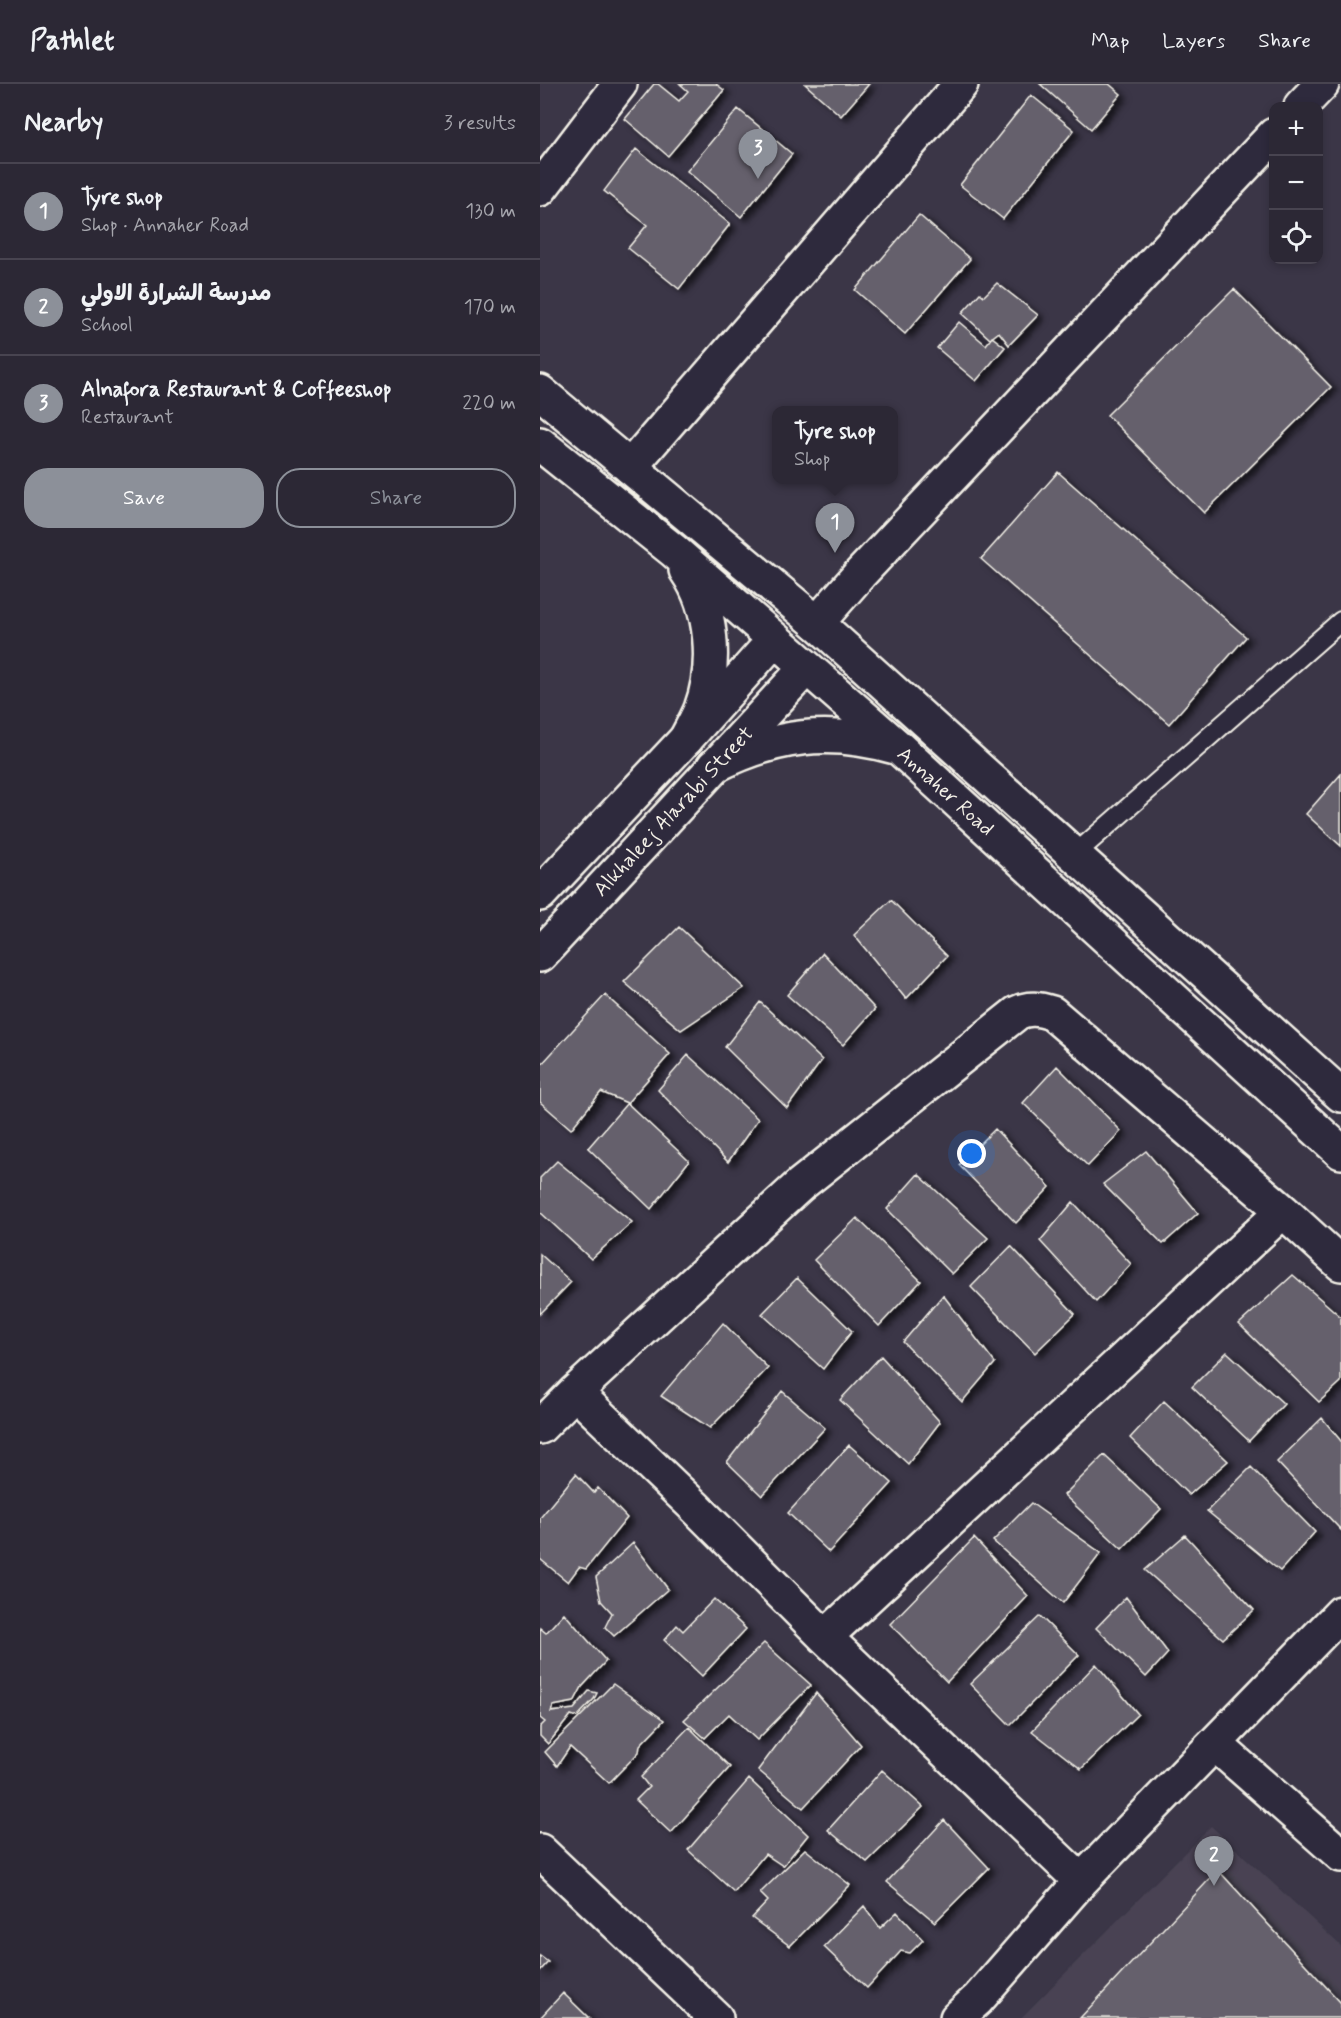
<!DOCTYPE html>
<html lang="en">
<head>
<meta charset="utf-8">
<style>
	:root { --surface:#2c2835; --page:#34303d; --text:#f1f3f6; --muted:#a6a6ad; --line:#484450; --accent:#8c9099 }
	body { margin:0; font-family:Mynerve,"Playpen Sans Arabic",sans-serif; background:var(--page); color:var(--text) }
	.controls { position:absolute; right:18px; top:18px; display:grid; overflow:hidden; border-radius:12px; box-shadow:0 3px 9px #0003 }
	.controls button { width:54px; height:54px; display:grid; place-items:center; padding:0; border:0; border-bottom:2px solid var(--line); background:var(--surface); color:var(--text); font:30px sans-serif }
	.you { position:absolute; left:432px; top:1070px; width:21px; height:21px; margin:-15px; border:4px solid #fff; border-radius:50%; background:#1a73e8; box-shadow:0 0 0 9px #1a73e833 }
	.badge { display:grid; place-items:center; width:39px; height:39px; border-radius:50%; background:var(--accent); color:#fff; font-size:20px; font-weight:700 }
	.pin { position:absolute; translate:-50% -50px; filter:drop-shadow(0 2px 3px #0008) }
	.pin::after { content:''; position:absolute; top:32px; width:21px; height:18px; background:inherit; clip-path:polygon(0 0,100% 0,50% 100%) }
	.popup { position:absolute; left:232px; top:322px; width:126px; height:78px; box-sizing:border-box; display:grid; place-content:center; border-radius:12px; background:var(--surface); filter:drop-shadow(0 2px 4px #0005); font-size:20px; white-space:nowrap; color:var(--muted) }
	.popup b { font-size:22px; color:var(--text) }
	.popup::after { content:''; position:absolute; left:50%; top:100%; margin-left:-12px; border:12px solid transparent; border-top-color:var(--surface) }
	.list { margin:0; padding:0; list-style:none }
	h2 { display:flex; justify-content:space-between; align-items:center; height:78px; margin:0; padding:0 24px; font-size:26px }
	h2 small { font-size:20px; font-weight:400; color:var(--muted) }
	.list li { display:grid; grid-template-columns:39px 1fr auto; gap:18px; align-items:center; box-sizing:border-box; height:96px; padding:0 24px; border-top:2px solid var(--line) }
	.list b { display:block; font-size:22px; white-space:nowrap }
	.list p { margin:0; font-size:20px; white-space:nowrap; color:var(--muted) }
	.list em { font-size:20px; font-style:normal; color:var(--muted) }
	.actions { display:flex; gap:12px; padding:18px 24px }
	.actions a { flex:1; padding:14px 0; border:2px solid var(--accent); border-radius:24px; text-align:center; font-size:21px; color:var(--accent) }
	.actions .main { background:var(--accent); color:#fff }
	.icon { flex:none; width:33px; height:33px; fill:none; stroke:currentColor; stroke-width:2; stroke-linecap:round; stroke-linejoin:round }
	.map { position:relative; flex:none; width:801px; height:1934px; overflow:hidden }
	header { display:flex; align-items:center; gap:36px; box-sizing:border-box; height:84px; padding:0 30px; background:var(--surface); border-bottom:2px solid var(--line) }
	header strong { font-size:28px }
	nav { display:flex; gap:33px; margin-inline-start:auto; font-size:21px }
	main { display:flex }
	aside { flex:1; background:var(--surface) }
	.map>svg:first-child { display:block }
</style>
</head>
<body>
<header>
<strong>Pathlet</strong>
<nav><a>Map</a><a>Layers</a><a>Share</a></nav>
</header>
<main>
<aside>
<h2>Nearby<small>3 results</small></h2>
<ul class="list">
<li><span class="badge">1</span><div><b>Tyre shop</b><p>Shop · Annaher Road</p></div><em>130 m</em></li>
<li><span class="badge">2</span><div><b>مدرسة الشرارة الاولي</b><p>School</p></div><em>170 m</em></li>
<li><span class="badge">3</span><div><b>Alnafora Restaurant &amp; Coffeeshop</b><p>Restaurant</p></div><em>220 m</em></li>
</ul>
<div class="actions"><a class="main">Save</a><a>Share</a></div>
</aside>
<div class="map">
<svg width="801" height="1934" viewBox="0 0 801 1934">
	<defs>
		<filter id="shadow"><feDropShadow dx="6" dy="4" stdDeviation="3" flood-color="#0009"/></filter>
	</defs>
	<rect width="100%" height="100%" fill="#3b3647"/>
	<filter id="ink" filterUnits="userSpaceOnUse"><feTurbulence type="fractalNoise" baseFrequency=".0167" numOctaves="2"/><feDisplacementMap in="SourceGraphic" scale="12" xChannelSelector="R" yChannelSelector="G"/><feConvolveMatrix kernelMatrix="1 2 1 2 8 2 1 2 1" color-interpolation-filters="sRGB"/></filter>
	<g filter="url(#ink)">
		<path fill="#484352" d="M 671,1742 L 801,1862 L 801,1934 L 481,1934 Z"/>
		<path fill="#65616c" stroke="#f4f1e8" stroke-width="1.5" filter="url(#shadow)" d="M 114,0 L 118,0 L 139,17 L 148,7 L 140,0 L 176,0 L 184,6 L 128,72 L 85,35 Z
			M 265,0 L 329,0 L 301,32 Z
			M 500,0 L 569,0 L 581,10 L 551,45 Z
			M 491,11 L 534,46 L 463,135 L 420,101 Z
			M 198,25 L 252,70 L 201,133 L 147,87 Z
			M 96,65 L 190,140 L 139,205 L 88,164 L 107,141 L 64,107 Z
			M 379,131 L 430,175 L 365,250 L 315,206 Z
			M 457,199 L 498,231 L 469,261 L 459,248 L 450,255 L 422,229 L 440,209 L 444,212 Z
			M 694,205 L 791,303 L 664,429 L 567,331 Z
			M 419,238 L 446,261 L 452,253 L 465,263 L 436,297 L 397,264 Z
			M 518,388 L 706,553 L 629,640 L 441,475 Z
			M 801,690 L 801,762 L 766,730 Z
			M 351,816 L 407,872 L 366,915 L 314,851 Z
			M 139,843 L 204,904 L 141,946 L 84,898 Z
			M 283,869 L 335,925 L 303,961 L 247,911 Z
			M 65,911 L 130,970 L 87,1019 L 61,1008 L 31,1045 L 0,1018 L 0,982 Z
			M 220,918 L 282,976 L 247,1024 L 185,963 Z
			M 148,971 L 218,1035 L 188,1078 L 118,1006 Z
			M 517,982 L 581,1047 L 548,1082 L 483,1019 Z
			M 87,1019 L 149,1077 L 111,1125 L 48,1064 Z
			M 455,1045 L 510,1103 L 476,1139 L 419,1081 Z
			M 606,1067 L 658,1129 L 623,1160 L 563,1100 Z
			M 17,1077 L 92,1138 L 51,1175 L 0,1128 L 0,1094 Z
			M 378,1090 L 448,1154 L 412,1190 L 347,1125 Z
			M 533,1118 L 591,1180 L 556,1218 L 500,1157 Z
			M 317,1134 L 381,1197 L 339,1242 L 274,1176 Z
			M 471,1162 L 535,1230 L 495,1269 L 431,1203 Z
			M 0,1170 L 31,1198 L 0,1230 Z
			M 753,1191 L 801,1233 L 801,1298 L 779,1318 L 699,1240 Z
			M 257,1194 L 312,1247 L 283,1285 L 222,1230 Z
			M 403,1211 L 455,1279 L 422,1318 L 363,1258 Z
			M 183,1239 L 228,1284 L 170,1344 L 121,1312 Z
			M 687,1268 L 744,1320 L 709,1357 L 652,1303 Z
			M 341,1272 L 400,1338 L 368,1380 L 300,1316 Z
			M 242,1307 L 285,1344 L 222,1412 L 187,1378 Z
			M 624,1317 L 688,1377 L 649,1411 L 590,1354 Z
			M 782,1334 L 801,1357 L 801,1446 L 737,1378 Z
			M 309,1361 L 352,1399 L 289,1468 L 248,1429 Z
			M 564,1371 L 621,1425 L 582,1465 L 524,1411 Z
			M 711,1383 L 775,1448 L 740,1487 L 667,1427 Z
			M 36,1390 L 54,1409 L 58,1404 L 87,1434 L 46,1485 L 39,1483 L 28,1498 L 0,1475 L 0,1434 Z
			M 491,1419 L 561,1469 L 523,1519 L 453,1457 Z
			M 645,1451 L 714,1526 L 683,1555 L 605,1486 Z
			M 434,1454 L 488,1512 L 407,1598 L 350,1540 Z
			M 93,1459 L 128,1505 L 74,1552 L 65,1543 L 72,1529 L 61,1517 L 56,1493 Z
			M 586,1513 L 628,1569 L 606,1593 L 556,1544 Z
			M 174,1515 L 206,1545 L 162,1592 L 124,1556 L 137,1541 L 143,1547 Z
			M 24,1529 L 66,1577 L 42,1603 L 34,1618 L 13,1622 L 11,1628 L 34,1625 L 49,1607 L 57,1609 L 54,1615 L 37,1633 L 31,1631 L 8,1660 L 0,1652 L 0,1643 L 5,1638 L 0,1634 L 0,1544 L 6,1549 Z
			M 500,1532 L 539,1571 L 470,1641 L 430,1600 Z
			M 224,1559 L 271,1601 L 217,1656 L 189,1630 L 165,1654 L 144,1636 Z
			M 556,1580 L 598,1630 L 541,1685 L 492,1647 Z
			M 73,1600 L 124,1636 L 100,1661 L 99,1668 L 69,1699 L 30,1663 L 17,1682 L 5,1668 Z
			M 276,1609 L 321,1661 L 263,1724 L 218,1686 Z
			M 149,1643 L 190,1683 L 131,1749 L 96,1716 L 109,1703 L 101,1693 Z
			M 342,1686 L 383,1723 L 327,1778 L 288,1746 Z
			M 209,1695 L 268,1751 L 243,1782 L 225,1770 L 194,1808 L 148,1766 Z
			M 404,1736 L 449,1784 L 395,1838 L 347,1798 Z
			M 265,1765 L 310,1801 L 250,1862 L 212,1834 L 228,1817 L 220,1809 Z
			M 678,1786 L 801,1919 L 801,1934 L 540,1934 Z
			M 324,1822 L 340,1844 L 357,1828 L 383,1856 L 370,1869 L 361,1867 L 327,1904 L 284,1863 Z
			M 0,1872 L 8,1878 L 0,1887 Z
			M 23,1909 L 49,1934 L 0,1934 Z"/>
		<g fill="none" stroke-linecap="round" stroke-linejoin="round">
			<g stroke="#f4f1e8" stroke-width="22">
				<path id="lane" d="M 534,771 L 801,537"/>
			</g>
			<g stroke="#f4f1e8" stroke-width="38">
				<path id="street" d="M 761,22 L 782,0
					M 0,105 L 80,0
					M 90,383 L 421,0
					M 277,539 L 320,490 L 734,51
					M 35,1308 L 155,1423 L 285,1553 L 541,1797
					M 0,1343 L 35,1308 L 260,1101 L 477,929 C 489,923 499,925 512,929 L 743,1127 L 801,1180
					M 285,1553 L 743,1127
					M 675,1660 L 801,1771
					M 0,1767 L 176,1934
					M 417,1934 L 438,1915 L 541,1797 L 801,1529"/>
			</g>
			<g stroke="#f4f1e8" stroke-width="38">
				<path id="secondary" d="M 0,810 L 146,655 L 234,556
					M 0,871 L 266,584"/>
			</g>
			<g stroke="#f4f1e8" stroke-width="38">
				<path id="primary" d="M 0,308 L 277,539 L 801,1011
					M 0,360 L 134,467 L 359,664 L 801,1068
					M 146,655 C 151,645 157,635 161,625 C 177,581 173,525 146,486
					M 174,682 C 236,651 288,644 355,663"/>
			</g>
			<use href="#lane" stroke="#2f2a3d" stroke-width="18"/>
			<use href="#street" stroke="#2f2a3d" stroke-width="33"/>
			<use href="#secondary" stroke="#2f2a3d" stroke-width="33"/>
			<use href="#primary" stroke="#2f2a3d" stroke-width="33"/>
		</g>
	</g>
	<g text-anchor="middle" stroke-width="6" stroke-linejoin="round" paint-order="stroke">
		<g font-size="21" fill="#f4f1e8" stroke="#2f2a3d">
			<text transform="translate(406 707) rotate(42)" y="7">Annaher Road</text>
			<text transform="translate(133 727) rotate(-47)" y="7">Alkhaleej Alarabi Street</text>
		</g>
	</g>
</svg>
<div class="controls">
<button>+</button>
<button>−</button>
<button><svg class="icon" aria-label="locate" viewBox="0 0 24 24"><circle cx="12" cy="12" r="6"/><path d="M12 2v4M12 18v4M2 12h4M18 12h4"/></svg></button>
</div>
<div class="you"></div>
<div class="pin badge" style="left:295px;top:469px">1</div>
<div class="popup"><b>Tyre shop</b>Shop</div>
<div class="pin badge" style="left:674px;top:1802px">2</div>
<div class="pin badge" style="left:218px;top:95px">3</div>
</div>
</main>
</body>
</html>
